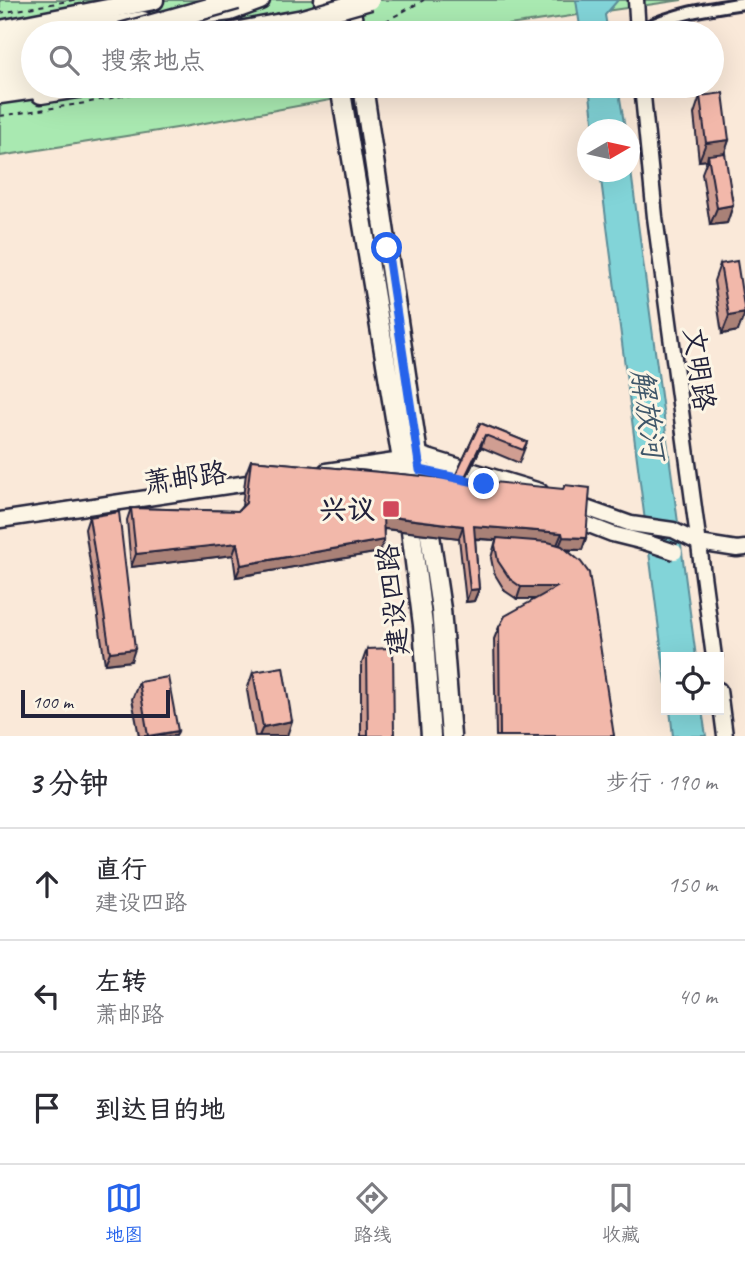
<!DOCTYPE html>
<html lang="zh">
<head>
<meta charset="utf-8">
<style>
	:root { --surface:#fff; --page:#f7f7f7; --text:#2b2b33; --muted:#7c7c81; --line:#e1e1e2; --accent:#2563eb }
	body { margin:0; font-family:Caveat,"LXGW WenKai TC",sans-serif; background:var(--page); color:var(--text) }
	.controls { position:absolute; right:21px; bottom:21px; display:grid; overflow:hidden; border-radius:0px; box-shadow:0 7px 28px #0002 }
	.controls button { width:63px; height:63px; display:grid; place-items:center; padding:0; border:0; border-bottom:2px solid var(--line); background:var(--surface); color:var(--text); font:35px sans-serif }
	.compass { position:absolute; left:577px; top:119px; width:63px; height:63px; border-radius:50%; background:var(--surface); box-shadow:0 7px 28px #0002; rotate:81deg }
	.scale { position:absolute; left:21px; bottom:18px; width:149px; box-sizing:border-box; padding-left:7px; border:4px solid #22223b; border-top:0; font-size:19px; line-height:24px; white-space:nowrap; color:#22223b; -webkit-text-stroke:5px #fcf5e5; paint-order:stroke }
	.stop { position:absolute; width:21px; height:21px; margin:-16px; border:5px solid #2563eb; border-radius:50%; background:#fff }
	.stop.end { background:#2563eb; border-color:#fff; box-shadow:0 2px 7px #0008 }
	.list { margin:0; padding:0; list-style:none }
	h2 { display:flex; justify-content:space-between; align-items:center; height:91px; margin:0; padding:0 28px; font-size:30px }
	h2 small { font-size:23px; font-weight:400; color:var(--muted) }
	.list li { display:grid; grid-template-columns:46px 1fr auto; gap:21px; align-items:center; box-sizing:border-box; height:112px; padding:0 28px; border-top:2px solid var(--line) }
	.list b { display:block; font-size:26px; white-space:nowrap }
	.list p { margin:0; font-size:23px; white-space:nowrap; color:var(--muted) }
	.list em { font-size:23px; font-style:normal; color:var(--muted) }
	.icon { flex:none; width:38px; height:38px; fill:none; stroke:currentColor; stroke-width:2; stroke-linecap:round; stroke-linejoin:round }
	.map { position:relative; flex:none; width:745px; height:736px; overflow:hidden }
	.search { position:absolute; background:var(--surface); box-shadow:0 7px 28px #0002; left:21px; right:21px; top:21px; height:77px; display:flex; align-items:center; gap:18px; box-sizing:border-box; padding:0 24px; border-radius:38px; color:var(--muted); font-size:26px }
	.sheet { height:427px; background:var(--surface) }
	nav { display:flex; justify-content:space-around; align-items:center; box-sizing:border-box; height:98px; border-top:2px solid var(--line); background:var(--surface); font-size:19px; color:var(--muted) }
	nav a { display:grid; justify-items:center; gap:4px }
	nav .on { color:var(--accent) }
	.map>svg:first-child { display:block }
</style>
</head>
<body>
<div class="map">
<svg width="745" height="736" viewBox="0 0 745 736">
	<rect width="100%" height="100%" fill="#fae9d9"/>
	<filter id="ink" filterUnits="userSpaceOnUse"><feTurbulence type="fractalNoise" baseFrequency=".0143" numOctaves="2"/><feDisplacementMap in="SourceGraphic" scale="14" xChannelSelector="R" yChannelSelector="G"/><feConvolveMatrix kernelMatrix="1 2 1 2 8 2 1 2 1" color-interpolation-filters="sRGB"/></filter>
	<g filter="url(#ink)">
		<path fill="#a9e9b1" stroke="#668676" stroke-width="2" d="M 0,0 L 682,0 L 454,33 L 33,33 L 33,86 L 406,86 L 183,127 L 0,156 Z"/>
		<path fill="#82d4d8" stroke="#5c8d99" stroke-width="2" d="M 576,0 L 618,0 L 605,15 L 608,33 L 581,33 Z
			M 589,86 L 618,86 L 625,129 L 594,129 Z
			M 630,164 L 696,657 L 666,657 L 666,684 L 600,172 L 630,172 Z
			M 670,710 L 702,710 L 706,736 L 673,736 Z"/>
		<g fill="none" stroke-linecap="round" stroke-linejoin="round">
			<g stroke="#22223b" stroke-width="16">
				<path id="minor" d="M 638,31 C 676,13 704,9 745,3"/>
			</g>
			<g stroke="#22223b" stroke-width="19">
				<path id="tertiary" d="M 636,0 L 638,33
					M 642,86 L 655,217 L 714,657
					M 326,471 L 402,460 L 418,454 L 540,491
					M 369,475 L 420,470 L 473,482
					M 572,503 L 631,524 L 673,530 L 699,543 L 737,549 L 745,548
					M 571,518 L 612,534 L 648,543
					M 0,520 L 261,481
					M 719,690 L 725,736"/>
			</g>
			<g stroke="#22223b" stroke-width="23">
				<path id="primary" d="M 324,0 L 331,33
					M 349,0 L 355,33
					M 206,14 L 230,11 L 260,0
					M 62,33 L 143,21
					M 0,43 L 33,38
					M 0,84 L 33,78
					M 340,86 L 402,460 L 423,625 L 431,736
					M 363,86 L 441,609 L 451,736
					M 41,94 L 91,86"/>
			</g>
			<g stroke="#22223b" stroke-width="23">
				<path id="trunk" d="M 0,30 L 154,0
					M 296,33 L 320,13
					M 0,55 L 33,50
					M 0,72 L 33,67
					M 0,94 L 55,86"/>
			</g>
			<path stroke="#22223b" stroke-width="2" stroke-dasharray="5 5" stroke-linecap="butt" d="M 0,13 L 74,0
				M 368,31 L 424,0
				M 0,116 L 85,103 L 174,86"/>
			<use href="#minor" stroke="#fcf5e5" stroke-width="10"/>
			<use href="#tertiary" stroke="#fcf5e5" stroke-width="14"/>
			<use href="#primary" stroke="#fcf5e5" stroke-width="18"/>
			<use href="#trunk" stroke="#fcf5e5" stroke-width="18"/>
			<g stroke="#22223b" stroke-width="19" stroke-linecap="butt">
				<path id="tertiary-bridge" d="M 648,543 L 675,552"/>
			</g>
			<g stroke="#22223b" stroke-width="23" stroke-linecap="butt">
				<path id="trunk-bridge" d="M 121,33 L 237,0
					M 229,33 L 303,19 L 370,0"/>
			</g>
			<use href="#tertiary-bridge" stroke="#fcf5e5" stroke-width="14"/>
			<use href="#trunk-bridge" stroke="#fcf5e5" stroke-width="18"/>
		</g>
		<path fill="#d09e92" stroke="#22223b" stroke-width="2" d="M 700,96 L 729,140 L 724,153 L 733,205 L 727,223 L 710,225 L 702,173 L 707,160 L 699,161 L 694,114 Z
			M 720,264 L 738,331 L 722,334 L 714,281 Z
			M 480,423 L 527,442 L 519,463 L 481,447 L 465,480 L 586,538 L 582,550 L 566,550 L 614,736 L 496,736 L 494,639 L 499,627 L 535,599 L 517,599 L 505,591 L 494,573 L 491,558 L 496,540 L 475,539 L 479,589 L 474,601 L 466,602 L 459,538 L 384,529 L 380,552 L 236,577 L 233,555 L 131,567 L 127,520 L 131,508 L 238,511 L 242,506 L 246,473 L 251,460 L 454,479 Z
			M 89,517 L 131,661 L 105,664 L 85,529 Z
			M 367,649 L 394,736 L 361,736 L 361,666 Z
			M 253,672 L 287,736 L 255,736 L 247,690 Z
			M 139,682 L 178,731 L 176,736 L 139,736 L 132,699 Z"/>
		<path fill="#a98177" stroke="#22223b" stroke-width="2" d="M 729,140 L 723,158 L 708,155 L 707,160 L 699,161 L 706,143 Z
			M 733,205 L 727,223 L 710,225 L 717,208 Z
			M 745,313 L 738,331 L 722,334 L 729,316 Z
			M 485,435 L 481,447 L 459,492 L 464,479 Z
			M 383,516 L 463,526 L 459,538 L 378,528 Z
			M 474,526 L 562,533 L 557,545 L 470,538 Z
			M 563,537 L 586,538 L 582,550 L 558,549 Z
			M 384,540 L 380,552 L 236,577 L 241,565 Z
			M 237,543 L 233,555 L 131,567 L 136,554 Z
			M 521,587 L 557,587 L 552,599 L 517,599 Z
			M 479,589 L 474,601 L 466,602 L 470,590 Z
			M 135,649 L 131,661 L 105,664 L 110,652 Z
			M 292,721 L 287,736 L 259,736 L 263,727 Z
			M 178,731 L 176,736 L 151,736 Z"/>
		<path fill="#f2b8aa" stroke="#22223b" stroke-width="2" d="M 723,93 L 729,140 L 706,143 L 700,96 Z
			M 725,153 L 733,205 L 717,208 L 708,155 Z
			M 737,261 L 745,313 L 729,316 L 720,264 Z
			M 480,423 L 527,442 L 523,450 L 485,435 L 464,479 L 563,489 L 565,485 L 590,488 L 586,538 L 563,537 L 562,533 L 474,526 L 479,589 L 470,590 L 463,526 L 383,516 L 384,540 L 241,565 L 237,543 L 136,554 L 131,508 L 238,511 L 246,503 L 251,460 L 454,479 Z
			M 119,512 L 135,649 L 110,652 L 89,517 Z
			M 497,538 L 548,542 L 562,546 L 581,562 L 589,573 L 614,736 L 500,736 L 499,627 L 505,616 L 557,587 L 521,587 L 510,579 L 498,561 L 495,545 Z
			M 393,648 L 394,736 L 368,736 L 367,649 Z
			M 283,667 L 292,721 L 263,727 L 253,672 Z
			M 168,677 L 178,731 L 148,736 L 139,682 Z"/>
	</g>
	<g fill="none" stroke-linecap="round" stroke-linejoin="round" filter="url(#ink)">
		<path stroke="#2563eb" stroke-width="9" d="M 387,248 L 420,470 L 484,484"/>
	</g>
	<rect fill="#d1495b" stroke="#fcf5e5" stroke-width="2.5" x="382" y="500" width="18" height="18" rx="3.5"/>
	<g text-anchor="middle" stroke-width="6" stroke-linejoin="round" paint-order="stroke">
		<g font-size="28" fill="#22223b" stroke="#fcf5e5">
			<text transform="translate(700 369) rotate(82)" y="10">文明路</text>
			<text transform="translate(185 477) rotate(-8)" y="10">萧邮路</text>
			<text transform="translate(392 600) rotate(-96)" y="10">建设四路</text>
		</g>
		<g font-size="28" font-weight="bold" fill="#22223b" stroke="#fcf5e5" text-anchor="end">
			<text x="375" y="519">兴议</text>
		</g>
		<g font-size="30" font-style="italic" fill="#3f576a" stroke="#fcf5e5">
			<text transform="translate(648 414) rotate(82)" y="10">解放河</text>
		</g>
	</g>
</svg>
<div class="controls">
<button><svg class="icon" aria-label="locate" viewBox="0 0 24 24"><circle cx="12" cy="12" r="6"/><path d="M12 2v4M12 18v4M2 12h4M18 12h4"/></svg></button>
</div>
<svg class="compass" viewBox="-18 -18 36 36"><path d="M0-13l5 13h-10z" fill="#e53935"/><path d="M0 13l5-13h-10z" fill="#7c7c81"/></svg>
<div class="scale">100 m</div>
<div class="stop" style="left:387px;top:248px"></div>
<div class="stop end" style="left:484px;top:484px"></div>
<div class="search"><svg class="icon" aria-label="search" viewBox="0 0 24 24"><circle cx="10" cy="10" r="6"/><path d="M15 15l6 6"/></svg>搜索地点</div>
</div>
<section class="sheet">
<h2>3 分钟<small>步行 · 190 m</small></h2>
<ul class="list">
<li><svg class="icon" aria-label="ahead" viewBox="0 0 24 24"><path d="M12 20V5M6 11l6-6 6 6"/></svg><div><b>直行</b><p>建设四路</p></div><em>150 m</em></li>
<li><svg class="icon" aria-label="left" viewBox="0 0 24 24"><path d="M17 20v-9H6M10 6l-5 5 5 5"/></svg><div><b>左转</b><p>萧邮路</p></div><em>40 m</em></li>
<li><svg class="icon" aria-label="arrive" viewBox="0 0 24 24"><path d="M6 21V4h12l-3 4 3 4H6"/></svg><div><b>到达目的地</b></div></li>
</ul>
</section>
<nav>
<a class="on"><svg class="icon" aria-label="map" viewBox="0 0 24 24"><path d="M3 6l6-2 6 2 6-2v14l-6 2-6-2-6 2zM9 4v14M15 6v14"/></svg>地图</a>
<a><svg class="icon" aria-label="directions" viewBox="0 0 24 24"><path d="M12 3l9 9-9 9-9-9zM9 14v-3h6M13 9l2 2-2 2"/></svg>路线</a>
<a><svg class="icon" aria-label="saved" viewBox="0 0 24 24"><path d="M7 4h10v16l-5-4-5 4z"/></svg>收藏</a>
</nav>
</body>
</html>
